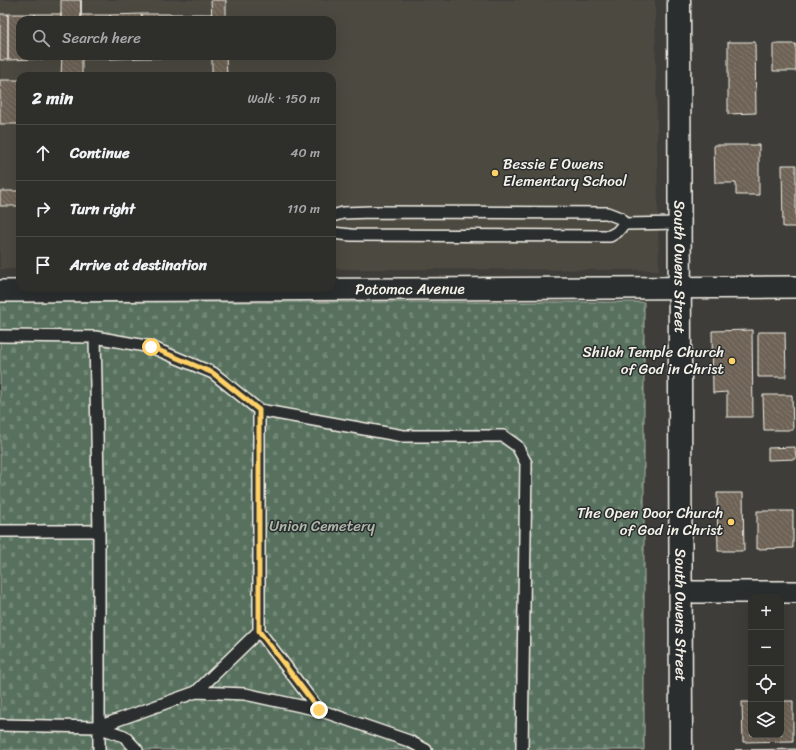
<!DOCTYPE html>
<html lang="en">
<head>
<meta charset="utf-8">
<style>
	:root { --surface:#2e2e2b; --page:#363633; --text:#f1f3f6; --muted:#a7a8a9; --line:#494a47 }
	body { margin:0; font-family:Sriracha,sans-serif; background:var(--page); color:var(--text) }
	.controls { position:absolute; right:12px; bottom:12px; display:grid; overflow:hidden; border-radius:8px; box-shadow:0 4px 16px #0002 }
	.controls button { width:36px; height:36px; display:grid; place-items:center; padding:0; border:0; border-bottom:1px solid var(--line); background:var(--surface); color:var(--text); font:20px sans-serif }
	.stop { position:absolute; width:12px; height:12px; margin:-9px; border:3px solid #ffd166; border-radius:50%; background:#fff }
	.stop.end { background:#ffd166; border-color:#fff; box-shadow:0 1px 4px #0008 }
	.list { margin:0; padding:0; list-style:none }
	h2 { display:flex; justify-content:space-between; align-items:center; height:52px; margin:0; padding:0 16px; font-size:17px }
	h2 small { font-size:13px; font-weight:400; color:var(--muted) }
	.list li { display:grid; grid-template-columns:26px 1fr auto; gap:12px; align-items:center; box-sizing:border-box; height:56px; padding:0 16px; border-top:1px solid var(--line) }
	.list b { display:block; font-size:15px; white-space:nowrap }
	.list em { font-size:13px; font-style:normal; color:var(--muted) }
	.icon { flex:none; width:22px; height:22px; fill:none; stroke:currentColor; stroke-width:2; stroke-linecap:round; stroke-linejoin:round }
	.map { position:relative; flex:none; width:796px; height:750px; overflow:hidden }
	.search { position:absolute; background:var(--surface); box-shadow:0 4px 16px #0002; left:16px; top:16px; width:320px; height:44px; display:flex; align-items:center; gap:10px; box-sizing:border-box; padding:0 14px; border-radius:12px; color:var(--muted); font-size:15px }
	.panel { position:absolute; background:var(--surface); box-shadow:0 4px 16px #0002; left:16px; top:72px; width:320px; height:220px; border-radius:12px }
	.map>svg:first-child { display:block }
</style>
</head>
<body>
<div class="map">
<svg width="796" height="750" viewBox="0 0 796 750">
	<defs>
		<pattern id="cemetery-stones" width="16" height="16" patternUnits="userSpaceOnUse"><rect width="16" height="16" fill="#58715e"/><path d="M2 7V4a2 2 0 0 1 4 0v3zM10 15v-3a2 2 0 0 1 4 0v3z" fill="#718675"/></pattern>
		<pattern id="building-back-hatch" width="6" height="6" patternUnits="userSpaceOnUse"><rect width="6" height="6" fill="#6d6254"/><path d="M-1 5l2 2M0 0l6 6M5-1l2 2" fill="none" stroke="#82796d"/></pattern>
	</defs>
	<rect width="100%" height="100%" fill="#3e3d39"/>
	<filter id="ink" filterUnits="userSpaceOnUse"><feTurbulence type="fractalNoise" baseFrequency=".025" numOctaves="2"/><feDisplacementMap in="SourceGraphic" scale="8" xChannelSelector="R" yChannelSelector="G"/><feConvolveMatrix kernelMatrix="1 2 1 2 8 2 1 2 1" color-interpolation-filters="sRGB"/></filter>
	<g filter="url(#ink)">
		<path fill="#4c4841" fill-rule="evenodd" d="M 0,0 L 655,0 L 659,270 L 332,269 L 332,76 L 20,76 L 20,269 L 0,269 ZM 20,20 L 332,20 L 332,56 L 20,56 Z"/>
		<path fill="url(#cemetery-stones)" stroke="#a6b1a3" d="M 0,302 L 644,302 L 644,750 L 0,750 Z"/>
		<path fill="url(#building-back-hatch)" stroke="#f4f1e8" d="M 61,0 L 81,0 L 81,20 L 61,20 Z
			M 81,0 L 81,15 L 110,15 L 110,20 L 81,20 Z
			M 211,0 L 226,0 L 226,17 L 232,17 L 232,20 L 212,20 Z
			M 0,14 L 8,14 L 8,60 L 0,60 Z
			M 8,14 L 35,14 L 35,20 L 20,20 L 20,56 L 35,56 L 35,59 L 8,60 Z
			M 35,14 L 61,14 L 61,20 L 35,20 Z
			M 142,14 L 142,20 L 110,20 L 110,15 Z
			M 142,14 L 171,14 L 171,20 L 142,20 Z
			M 171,14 L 200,14 L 200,20 L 171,20 Z
			M 200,14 L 212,14 L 212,20 L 200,20 Z
			M 728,42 L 755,42 L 756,113 L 728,114 Z
			M 773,44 L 796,44 L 796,71 L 773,71 Z
			M 35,56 L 62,56 L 62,59 L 35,59 Z
			M 62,56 L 82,56 L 82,76 L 61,76 Z
			M 82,56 L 111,56 L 111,59 L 82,59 Z
			M 111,56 L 142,56 L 142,58 L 111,59 Z
			M 142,56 L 171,56 L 171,58 L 142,58 Z
			M 171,56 L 201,56 L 201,58 L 171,58 Z
			M 212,56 L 226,56 L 227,76 L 212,76 Z
			M 0,80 L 20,80 L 20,124 L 0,124 Z
			M 714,145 L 759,145 L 759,195 L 736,195 L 736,183 L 715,183 Z
			M 782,165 L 796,165 L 796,227 L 783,227 Z
			M 0,191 L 20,191 L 20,206 L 0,206 Z
			M 752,330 L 753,417 L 727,417 L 727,392 L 713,393 L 712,331 Z
			M 758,332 L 785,332 L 786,377 L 758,377 Z
			M 763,395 L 792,395 L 793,430 L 764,430 Z
			M 795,447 L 796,459 L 768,460 L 768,448 Z
			M 717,493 L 743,493 L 744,551 L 718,551 Z
			M 757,511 L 793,511 L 793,548 L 757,549 Z
			M 781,701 L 793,701 L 793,741 L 743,742 L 742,702 L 751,702 L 751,735 L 781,735 Z
			M 796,749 L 796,750 L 735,750 Z"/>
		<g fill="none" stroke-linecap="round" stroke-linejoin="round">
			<g stroke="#f4f1e8" stroke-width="14">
				<path id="service" d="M 332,216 L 343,213 L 371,212 L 607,213 L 620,218 L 624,224
					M 332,233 L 351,235 L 610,236 L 617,232 L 624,224 L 680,223
					M 0,336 L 95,337 L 99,531 L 99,750
					M 95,337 L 151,347 L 213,373 L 259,410 L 403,436 L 503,436 L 517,446 L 526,463 L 522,750
					M 259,410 L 259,631 L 319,710
					M 0,531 L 99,531
					M 196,692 L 259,631
					M 0,725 L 98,727 L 124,736 L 137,750
					M 98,727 L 196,692 L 245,694 L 319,710 L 409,741 L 426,750"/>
			</g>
			<g stroke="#f4f1e8" stroke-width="24">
				<g id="minor">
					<path id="s1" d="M 0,291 L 796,287"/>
					<path d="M 681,592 L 796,592"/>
				</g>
			</g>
			<g stroke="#f4f1e8" stroke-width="25">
				<g id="tertiary">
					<path id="s2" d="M 679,0 L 681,750"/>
				</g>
			</g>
			<use href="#service" stroke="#2a2d2e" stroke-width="11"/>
			<use href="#minor" stroke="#2a2d2e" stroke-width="21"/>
			<use href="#tertiary" stroke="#2a2d2e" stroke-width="22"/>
		</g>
	</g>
	<g fill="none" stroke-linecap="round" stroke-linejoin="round" filter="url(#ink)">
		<path stroke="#ffd166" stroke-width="5" d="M 151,347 L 213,373 L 259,410 L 259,631 L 319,710"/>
	</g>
	<g fill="#ffd166" stroke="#2a2d2e" stroke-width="1.5">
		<circle cx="495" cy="173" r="4"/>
		<circle cx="732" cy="361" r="4"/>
		<circle cx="731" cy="522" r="4"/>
	</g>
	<g text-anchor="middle" stroke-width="3" stroke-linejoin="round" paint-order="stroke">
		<g font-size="15" fill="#f4f1e8" stroke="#2a2d2e" text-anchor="end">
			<text x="503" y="169" text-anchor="start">Bessie E Owens<tspan x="503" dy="17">Elementary School</tspan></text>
			<text x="724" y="357">Shiloh Temple Church<tspan x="724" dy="17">of God in Christ</tspan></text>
			<text x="723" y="518">The Open Door Church<tspan x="723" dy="17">of God in Christ</tspan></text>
		</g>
		<g font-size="15" fill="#f4f1e8" stroke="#2a2d2e">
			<text dy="5" stroke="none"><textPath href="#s2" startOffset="267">South Owens Street</textPath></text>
			<text dy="5" stroke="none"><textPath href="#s1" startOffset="410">Potomac Avenue</textPath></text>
			<text dy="5" stroke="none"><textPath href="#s2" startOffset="615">South Owens Street</textPath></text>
		</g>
		<g font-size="15" fill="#aeb7aa" stroke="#2a2d2e">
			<text x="322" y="531">Union Cemetery</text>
		</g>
	</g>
</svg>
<div class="controls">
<button>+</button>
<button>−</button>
<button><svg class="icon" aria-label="locate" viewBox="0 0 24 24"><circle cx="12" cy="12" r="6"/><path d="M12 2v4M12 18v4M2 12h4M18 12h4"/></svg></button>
<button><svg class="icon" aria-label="layers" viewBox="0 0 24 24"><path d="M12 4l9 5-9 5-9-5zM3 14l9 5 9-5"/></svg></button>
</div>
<div class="stop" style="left:151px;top:347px"></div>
<div class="stop end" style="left:319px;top:710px"></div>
<div class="search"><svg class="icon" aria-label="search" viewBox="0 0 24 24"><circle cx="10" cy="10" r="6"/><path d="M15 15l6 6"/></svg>Search here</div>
<section class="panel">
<h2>2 min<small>Walk · 150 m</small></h2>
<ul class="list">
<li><svg class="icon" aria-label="ahead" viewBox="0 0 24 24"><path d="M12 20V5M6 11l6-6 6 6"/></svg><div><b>Continue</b></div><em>40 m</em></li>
<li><svg class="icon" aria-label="right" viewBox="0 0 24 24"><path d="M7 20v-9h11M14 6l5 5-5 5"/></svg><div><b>Turn right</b></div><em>110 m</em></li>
<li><svg class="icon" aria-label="arrive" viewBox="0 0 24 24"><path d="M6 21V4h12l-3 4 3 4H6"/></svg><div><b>Arrive at destination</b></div></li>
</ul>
</section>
</div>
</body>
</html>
